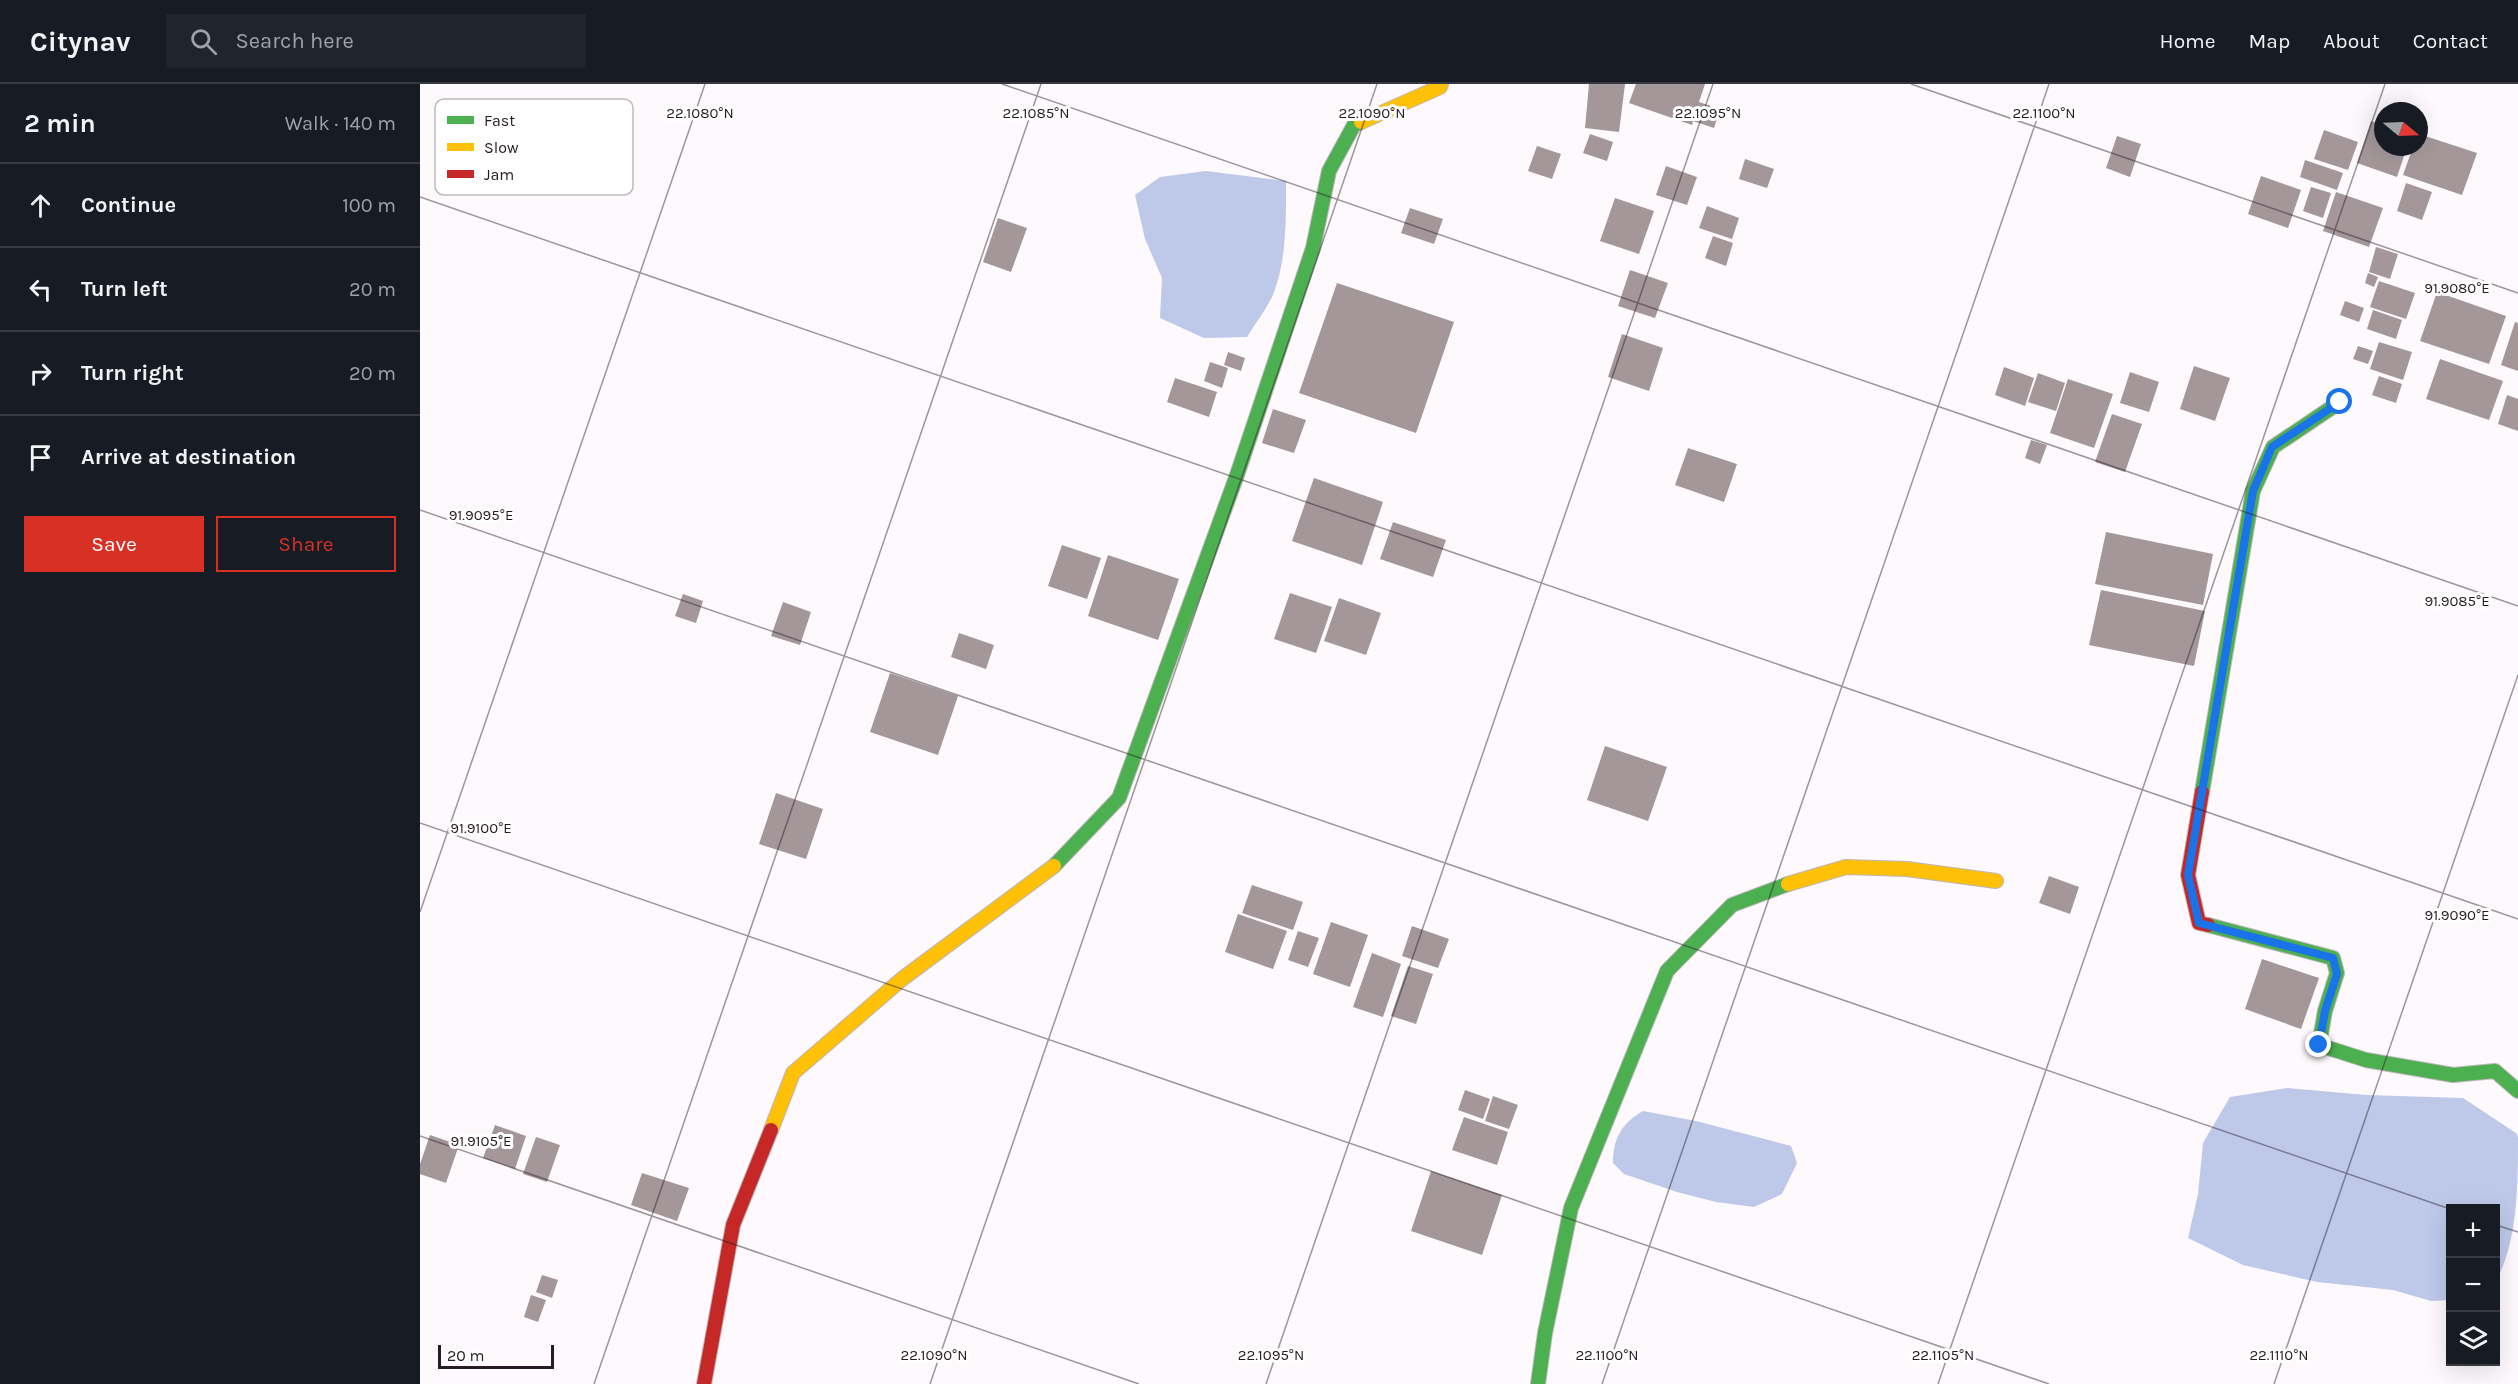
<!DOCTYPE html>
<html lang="en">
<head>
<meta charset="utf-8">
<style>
	:root { --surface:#171b24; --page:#20242c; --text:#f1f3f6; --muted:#9ea1a6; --line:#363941; --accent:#d93025 }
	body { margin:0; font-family:Karla,sans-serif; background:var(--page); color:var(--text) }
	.controls { position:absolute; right:18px; bottom:18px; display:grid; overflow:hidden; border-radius:0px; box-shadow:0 6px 24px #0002 }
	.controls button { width:54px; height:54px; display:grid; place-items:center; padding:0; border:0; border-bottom:2px solid var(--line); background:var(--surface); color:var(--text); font:30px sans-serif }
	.compass { position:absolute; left:1954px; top:18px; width:54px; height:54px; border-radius:50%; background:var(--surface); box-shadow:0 6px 24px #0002; rotate:109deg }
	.scale { position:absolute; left:18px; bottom:15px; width:116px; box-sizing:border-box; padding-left:6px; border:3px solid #261b23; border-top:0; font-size:16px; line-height:21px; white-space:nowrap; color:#261b23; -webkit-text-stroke:4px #fff; paint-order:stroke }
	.stop { position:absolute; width:18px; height:18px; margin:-14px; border:4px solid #1a73e8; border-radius:50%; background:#fff }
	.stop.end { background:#1a73e8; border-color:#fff; box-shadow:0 2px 6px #0008 }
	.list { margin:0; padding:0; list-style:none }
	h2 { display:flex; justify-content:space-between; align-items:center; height:78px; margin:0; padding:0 24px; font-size:26px }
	h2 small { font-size:20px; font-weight:400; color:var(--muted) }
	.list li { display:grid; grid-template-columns:39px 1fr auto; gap:18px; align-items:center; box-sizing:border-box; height:84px; padding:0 24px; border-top:2px solid var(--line) }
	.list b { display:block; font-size:22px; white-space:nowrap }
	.list em { font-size:20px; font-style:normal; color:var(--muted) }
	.actions { display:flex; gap:12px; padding:18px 24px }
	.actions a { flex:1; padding:14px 0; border:2px solid var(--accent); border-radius:0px; text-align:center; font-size:21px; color:var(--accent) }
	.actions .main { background:var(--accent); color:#fff }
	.icon { flex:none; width:33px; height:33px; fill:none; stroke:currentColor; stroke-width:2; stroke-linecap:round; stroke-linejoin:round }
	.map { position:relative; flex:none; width:2098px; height:1300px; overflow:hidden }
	header { display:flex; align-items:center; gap:36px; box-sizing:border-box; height:84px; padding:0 30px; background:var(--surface); border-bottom:2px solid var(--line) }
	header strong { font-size:28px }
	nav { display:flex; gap:33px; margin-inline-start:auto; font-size:21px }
	.search { width:420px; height:54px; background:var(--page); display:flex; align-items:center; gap:15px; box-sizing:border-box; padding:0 21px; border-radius:0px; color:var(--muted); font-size:22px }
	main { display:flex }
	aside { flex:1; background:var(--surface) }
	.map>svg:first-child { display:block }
</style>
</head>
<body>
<header>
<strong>Citynav</strong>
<div class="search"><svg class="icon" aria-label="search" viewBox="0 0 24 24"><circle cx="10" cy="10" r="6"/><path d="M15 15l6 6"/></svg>Search here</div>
<nav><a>Home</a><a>Map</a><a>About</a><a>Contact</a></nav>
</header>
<main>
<aside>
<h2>2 min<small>Walk · 140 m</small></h2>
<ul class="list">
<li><svg class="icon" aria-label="ahead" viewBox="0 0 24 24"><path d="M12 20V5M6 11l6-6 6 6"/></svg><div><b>Continue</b></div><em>100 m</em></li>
<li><svg class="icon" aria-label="left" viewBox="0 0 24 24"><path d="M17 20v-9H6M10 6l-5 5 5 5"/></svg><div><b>Turn left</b></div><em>20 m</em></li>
<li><svg class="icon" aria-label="right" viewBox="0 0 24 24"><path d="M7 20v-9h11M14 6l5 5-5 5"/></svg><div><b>Turn right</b></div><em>20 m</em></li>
<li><svg class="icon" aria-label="arrive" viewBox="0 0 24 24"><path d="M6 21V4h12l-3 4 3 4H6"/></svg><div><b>Arrive at destination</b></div></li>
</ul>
<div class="actions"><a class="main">Save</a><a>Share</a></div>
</aside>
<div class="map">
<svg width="2098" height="1300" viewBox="0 0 2098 1300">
	<rect width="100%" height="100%" fill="#fef9fc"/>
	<path fill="#bec9ea" d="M 786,87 L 866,97 C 866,134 867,178 852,213 C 845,227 835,240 827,253 L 784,254 L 740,234 L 742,194 L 725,155 L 715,111 L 740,93 Z
		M 1867,1004 L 1946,1011 L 2043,1014 L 2096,1049 L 2098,1053 C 2098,1099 2098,1158 2076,1197 L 2076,1124 L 2030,1124 L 2030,1216 L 2011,1217 L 1973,1206 L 1897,1198 L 1823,1181 L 1768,1154 L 1778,1110 L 1783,1059 L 1810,1013 Z
		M 1223,1027 L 1276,1037 L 1371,1062 L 1377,1079 L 1362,1110 L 1334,1123 L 1296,1118 L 1257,1108 L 1204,1090 L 1193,1079 C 1193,1054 1202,1039 1223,1027 Z"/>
	<path fill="#a3979a" d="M 1169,0 L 1205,0 L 1199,48 L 1165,44 Z
		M 1216,0 L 1285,0 L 1279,18 L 1300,25 L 1294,44 L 1273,37 L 1272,41 L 1209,19 Z
		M 1951,37 L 1963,41 L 1963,63 L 1987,63 L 1977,93 L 1937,79 Z
		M 1904,46 L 1938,58 L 1928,86 L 1894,75 Z
		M 1170,50 L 1193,58 L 1187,77 L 1163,69 Z
		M 1999,50 L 2057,69 L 2042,111 L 1983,91 L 1993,63 L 1999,63 Z
		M 1697,52 L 1721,60 L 1710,93 L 1686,84 Z
		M 1117,62 L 1141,70 L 1132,95 L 1108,87 Z
		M 1325,75 L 1354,85 L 1347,104 L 1319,95 Z
		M 1885,76 L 1923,89 L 1917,106 L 1880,93 Z
		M 1246,82 L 1277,93 L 1267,121 L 1236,111 Z
		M 1841,92 L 1881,106 L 1868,144 L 1828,130 Z
		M 1986,99 L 2012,108 L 2002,136 L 1977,127 Z
		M 1891,103 L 1911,109 L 1903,134 L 1883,127 Z
		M 1916,108 L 1963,124 L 1949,163 L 1903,147 Z
		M 1195,114 L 1234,127 L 1219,170 L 1180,157 Z
		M 1287,122 L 1319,134 L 1312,155 L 1279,144 Z
		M 990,124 L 1023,135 L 1014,160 L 981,149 Z
		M 578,134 L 607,144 L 591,188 L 563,178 Z
		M 1293,152 L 1313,159 L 1306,182 L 1285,174 Z
		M 1956,163 L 1978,170 L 1970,195 L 1949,188 Z
		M 1210,186 L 1248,199 L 1235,234 L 1198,222 Z
		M 1948,189 L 1958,193 L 1954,203 L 1945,199 Z
		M 1959,197 L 1995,209 L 1986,235 L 1950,223 Z
		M 917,199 L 1034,238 L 996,349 L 879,309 Z
		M 2017,208 L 2086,232 L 2069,280 L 2000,257 Z
		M 1925,217 L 1944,224 L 1939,238 L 1920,231 Z
		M 1953,226 L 1982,236 L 1976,255 L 1947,245 Z
		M 2095,238 L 2098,239 L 2098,287 L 2081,281 Z
		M 1202,250 L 1243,264 L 1229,307 L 1188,293 Z
		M 1959,258 L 1992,268 L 1983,296 L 1950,285 Z
		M 1938,262 L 1953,267 L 1948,280 L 1933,275 Z
		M 808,268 L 825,274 L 821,287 L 804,281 Z
		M 2020,275 L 2083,297 L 2069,336 L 2006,315 Z
		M 790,278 L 808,284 L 802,304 L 784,297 Z
		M 1774,282 L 1810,294 L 1795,337 L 1760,325 Z
		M 1584,283 L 1614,294 L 1605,322 L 1575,311 Z
		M 1710,288 L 1739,298 L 1729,328 L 1700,319 Z
		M 1618,289 L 1645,299 L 1636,327 L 1608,318 Z
		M 1959,292 L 1982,300 L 1976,319 L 1952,311 Z
		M 755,294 L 797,308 L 789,333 L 747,318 Z
		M 1648,295 L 1693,310 L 1674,364 L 1630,349 Z
		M 2087,311 L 2098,315 L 2098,347 L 2078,340 Z
		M 853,325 L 886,336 L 874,369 L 842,359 Z
		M 1692,330 L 1722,340 L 1705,388 L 1675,378 Z
		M 1611,356 L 1627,361 L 1620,380 L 1605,374 Z
		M 1268,364 L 1317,380 L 1304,418 L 1255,401 Z
		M 894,394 L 963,418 L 942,481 L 872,457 Z
		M 973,438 L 1026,456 L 1013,493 L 960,475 Z
		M 1686,448 L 1793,470 L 1783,521 L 1675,500 Z
		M 642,461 L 681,474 L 667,515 L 628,502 Z
		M 688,471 L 759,495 L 738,556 L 668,532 Z
		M 1681,506 L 1785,527 L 1774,582 L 1669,561 Z
		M 870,509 L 912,523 L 896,569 L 854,555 Z
		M 263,510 L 283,517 L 276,539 L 255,532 Z
		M 919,514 L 961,529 L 946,571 L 904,557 Z
		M 363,518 L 391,528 L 380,561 L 351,552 Z
		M 539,549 L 574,561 L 566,585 L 531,573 Z
		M 470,589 L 538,612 L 518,671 L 450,648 Z
		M 1185,662 L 1247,683 L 1228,737 L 1167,716 Z
		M 356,709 L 403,725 L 386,775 L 339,760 Z
		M 1629,792 L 1659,803 L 1650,830 L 1619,819 Z
		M 832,801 L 883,818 L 873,846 L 822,829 Z
		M 818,830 L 867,847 L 853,885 L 805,868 Z
		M 911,838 L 948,851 L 930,903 L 893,890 Z
		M 992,842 L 1029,855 L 1018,884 L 982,872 Z
		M 878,847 L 899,854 L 888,883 L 868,876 Z
		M 952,869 L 981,880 L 963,933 L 933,923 Z
		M 1842,875 L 1899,894 L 1881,945 L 1825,925 Z
		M 988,882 L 1013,890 L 996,940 L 971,932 Z
		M 1045,1006 L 1070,1015 L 1063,1035 L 1038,1026 Z
		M 1073,1012 L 1098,1021 L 1089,1045 L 1065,1037 Z
		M 1044,1033 L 1088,1048 L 1077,1081 L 1032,1066 Z
		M 75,1041 L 106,1052 L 95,1085 L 63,1074 Z
		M 10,1051 L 39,1061 L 26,1099 L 0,1090 L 0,1080 Z
		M 116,1053 L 140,1061 L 127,1098 L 103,1090 Z
		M 1011,1087 L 1082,1111 L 1062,1171 L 991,1147 Z
		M 222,1089 L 269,1104 L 257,1137 L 211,1121 Z
		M 122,1191 L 138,1196 L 132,1214 L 116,1208 Z
		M 111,1211 L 126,1216 L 118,1238 L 104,1233 Z"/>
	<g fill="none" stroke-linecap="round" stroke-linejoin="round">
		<g stroke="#bdb5ba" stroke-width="16">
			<path id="fast" d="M 1782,708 L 1833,407 L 1853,363 L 1920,318
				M 634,782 L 699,714 L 817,391 L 893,164 L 909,87 L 934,41 L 941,38
				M 1788,841 L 1913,874 L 1917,889 L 1905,927 L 1899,961 L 1946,976 L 2033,991 L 2075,987 L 2098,1007
				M 1118,1300 L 1125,1249 L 1151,1124 L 1247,887 L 1312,821 L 1368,800"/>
		</g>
		<g stroke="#bdb5ba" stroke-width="16">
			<path id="slow" d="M 941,38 L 1020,3 L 1021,0
				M 1368,800 L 1426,783 L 1487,785 L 1576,797
				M 351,1046 L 373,989 L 482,895 L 634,782"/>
		</g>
		<g stroke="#bdb5ba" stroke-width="16">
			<path id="jam" d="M 1782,708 L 1768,791 L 1779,839 L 1788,841
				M 284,1300 L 313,1141 L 351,1046"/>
		</g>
		<use href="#fast" stroke="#4caf50" stroke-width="14"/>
		<use href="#slow" stroke="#ffc107" stroke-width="14"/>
		<use href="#jam" stroke="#c62828" stroke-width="14"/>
	</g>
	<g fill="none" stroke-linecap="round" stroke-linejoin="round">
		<path stroke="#1a73e8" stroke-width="8" d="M 1899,961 L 1905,927 L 1917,890 L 1913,874 L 1779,839 L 1768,791 L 1833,407 L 1852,363 L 1920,318"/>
	</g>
	<path fill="none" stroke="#261b23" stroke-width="1.5" stroke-opacity="0.45" d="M 582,0 L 2098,522M 1491,0 L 2098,209M 0,113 L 2098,835M 0,426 L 2030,1125M 0,739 L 1629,1300M 0,828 L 285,0M 0,1052 L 719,1300M 2076,1141 L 2098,1148M 174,1300 L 621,0M 510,1300 L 957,0M 846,1300 L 1293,0M 1182,1300 L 1629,0M 1518,1300 L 1965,0M 1854,1300 L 2098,591"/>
	<rect x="15" y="15" width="198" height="96" rx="9" fill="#fff" stroke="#bebbbd" stroke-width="1.5"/>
	<rect x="27" y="32" width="27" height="8" fill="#4caf50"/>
	<rect x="27" y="59" width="27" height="8" fill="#ffc107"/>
	<rect x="27" y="86" width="27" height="8" fill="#c62828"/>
	<g font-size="16" fill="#261b23">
		<text x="64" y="42">Fast</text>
		<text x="64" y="69">Slow</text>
		<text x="64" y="96">Jam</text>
	</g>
	<g font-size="15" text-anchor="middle" fill="#261b23" stroke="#fff" stroke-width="6" stroke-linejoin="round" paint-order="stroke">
		<text x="616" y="34">22.1085°N</text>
		<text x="1288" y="34">22.1095°N</text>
		<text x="1624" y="34">22.1100°N</text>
		<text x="280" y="34">22.1080°N</text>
		<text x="952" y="34">22.1090°N</text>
		<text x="2037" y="209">91.9080°E</text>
		<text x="61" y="436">91.9095°E</text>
		<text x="2037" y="522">91.9085°E</text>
		<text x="61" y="749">91.9100°E</text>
		<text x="2037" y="836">91.9090°E</text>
		<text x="61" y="1062">91.9105°E</text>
		<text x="514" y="1276">22.1090°N</text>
		<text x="851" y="1276">22.1095°N</text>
		<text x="1187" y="1276">22.1100°N</text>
		<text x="1523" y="1276">22.1105°N</text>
		<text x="1859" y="1276">22.1110°N</text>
	</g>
</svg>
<div class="controls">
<button>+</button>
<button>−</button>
<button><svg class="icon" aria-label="layers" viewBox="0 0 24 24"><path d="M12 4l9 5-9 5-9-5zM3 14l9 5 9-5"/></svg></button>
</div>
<svg class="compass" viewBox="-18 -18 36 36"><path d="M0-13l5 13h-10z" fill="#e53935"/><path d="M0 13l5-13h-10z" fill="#9ea1a6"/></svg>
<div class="scale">20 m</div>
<div class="stop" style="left:1920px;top:318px"></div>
<div class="stop end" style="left:1899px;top:961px"></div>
</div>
</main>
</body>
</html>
